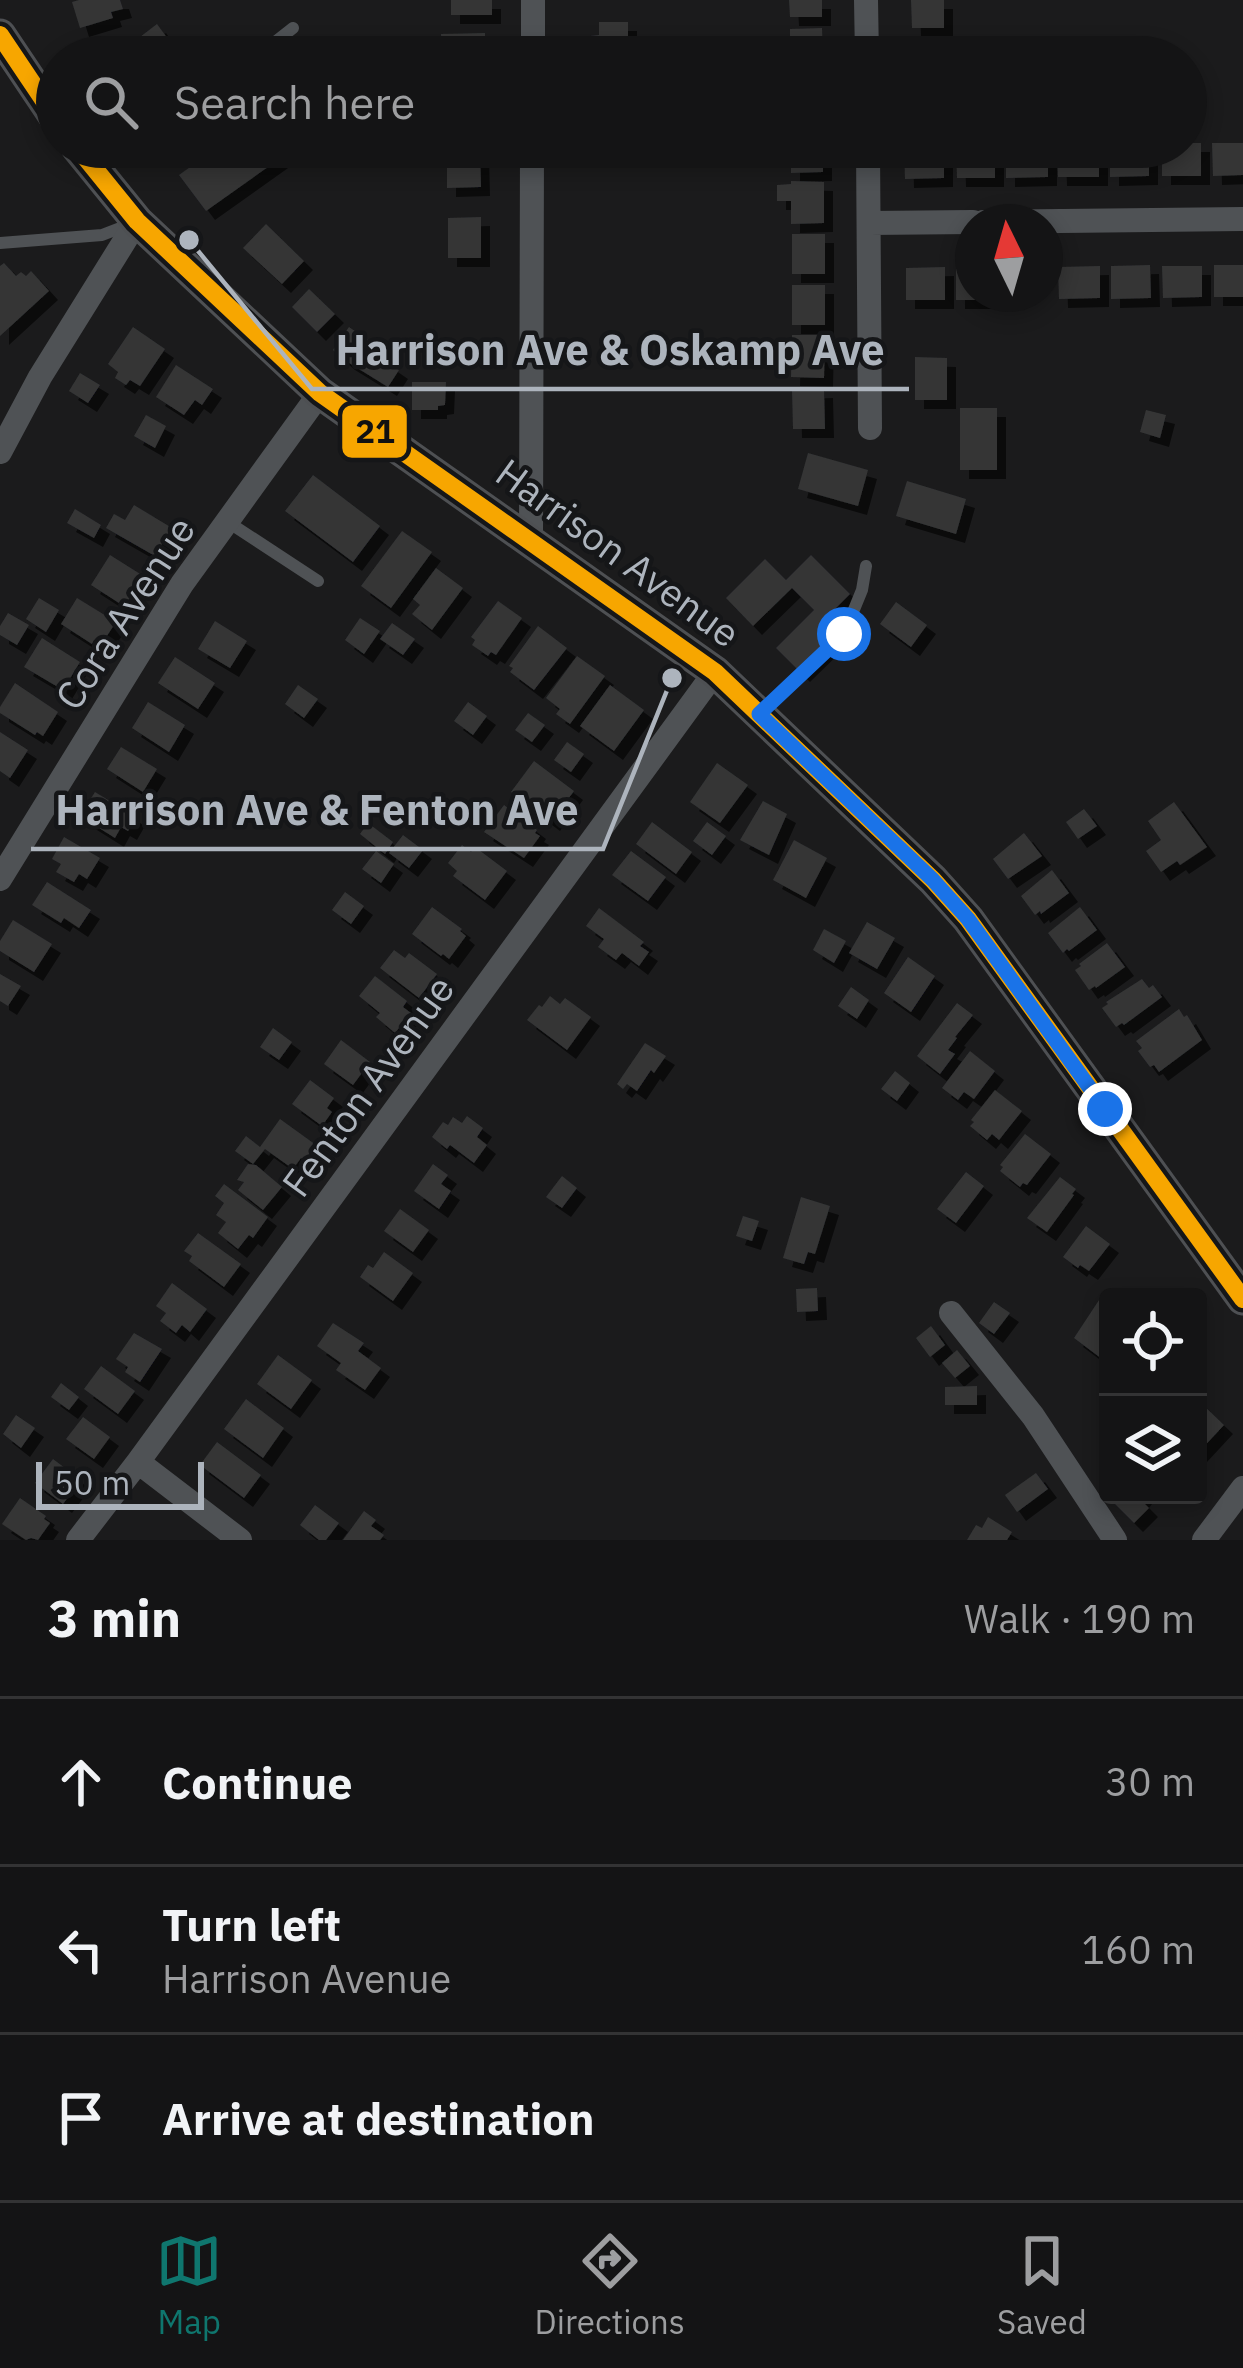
<!DOCTYPE html>
<html lang="en">
<head>
<meta charset="utf-8">
<style>
	:root { --surface:#141415; --page:#212122; --text:#f1f3f6; --muted:#9d9ea0; --line:#333334; --accent:#0f766e }
	body { margin:0; font-family:"IBM Plex Sans",sans-serif; background:var(--page); color:var(--text) }
	.controls { position:absolute; right:36px; bottom:36px; display:grid; overflow:hidden; border-radius:12px; box-shadow:0 6px 18px #0003 }
	.controls button { width:108px; height:108px; display:grid; place-items:center; padding:0; border:0; border-bottom:3px solid var(--line); background:var(--surface); color:var(--text); font:60px sans-serif }
	.compass { position:absolute; left:955px; top:204px; width:108px; height:108px; border-radius:50%; background:var(--surface); box-shadow:0 6px 18px #0003; rotate:355deg }
	.scale { position:absolute; left:36px; bottom:30px; width:168px; box-sizing:border-box; padding-left:12px; border:6px solid #adb4bd; border-top:0; font-size:33px; line-height:42px; white-space:nowrap; color:#adb4bd; -webkit-text-stroke:9px #151618; paint-order:stroke }
	.stop { position:absolute; width:36px; height:36px; margin:-27px; border:9px solid #1a73e8; border-radius:50%; background:#fff }
	.stop.end { background:#1a73e8; border-color:#fff; box-shadow:0 3px 12px #0008 }
	.list { margin:0; padding:0; list-style:none }
	h2 { display:flex; justify-content:space-between; align-items:center; height:156px; margin:0; padding:0 48px; font-size:51px }
	h2 small { font-size:39px; font-weight:400; color:var(--muted) }
	.list li { display:grid; grid-template-columns:78px 1fr auto; gap:36px; align-items:center; box-sizing:border-box; height:168px; padding:0 48px; border-top:3px solid var(--line) }
	.list b { display:block; font-size:45px; white-space:nowrap }
	.list p { margin:0; font-size:39px; white-space:nowrap; color:var(--muted) }
	.list em { font-size:39px; font-style:normal; color:var(--muted) }
	.icon { flex:none; width:66px; height:66px; fill:none; stroke:currentColor; stroke-width:2; stroke-linecap:round; stroke-linejoin:round }
	.map { position:relative; flex:none; width:1243px; height:1540px; overflow:hidden }
	.search { position:absolute; background:var(--surface); box-shadow:0 6px 18px #0003; left:36px; right:36px; top:36px; height:132px; display:flex; align-items:center; gap:30px; box-sizing:border-box; padding:0 42px; border-radius:66px; color:var(--muted); font-size:45px }
	.sheet { height:660px; background:var(--surface) }
	nav { display:flex; justify-content:space-around; align-items:center; box-sizing:border-box; height:168px; border-top:3px solid var(--line); background:var(--surface); font-size:33px; color:var(--muted) }
	nav a { display:grid; justify-items:center; gap:6px }
	nav .on { color:var(--accent) }
	.map>svg:first-child { display:block }
</style>
</head>
<body>
<div class="map">
<svg width="1243" height="1540" viewBox="0 0 1243 1540">
	<defs>
		<filter id="shadow"><feDropShadow dx="9" dy="9" stdDeviation="0" flood-color="#0009"/></filter>
	</defs>
	<rect width="100%" height="100%" fill="#1b1b1c"/>
	<path fill="#343536" filter="url(#shadow)" d="M 79,0 L 120,0 L 123,9 L 111,12 L 113,18 L 80,28 L 72,2 Z
		M 451,0 L 492,0 L 492,15 L 451,15 Z
		M 789,0 L 822,0 L 822,17 L 790,17 Z
		M 911,0 L 944,0 L 944,28 L 912,28 Z
		M 599,22 L 628,22 L 628,57 L 591,57 L 590,36 L 599,35 Z
		M 157,24 L 181,57 L 128,57 L 123,50 Z
		M 822,28 L 823,57 L 790,57 L 790,29 Z
		M 485,33 L 485,57 L 442,57 L 441,34 Z
		M 911,36 L 944,36 L 944,57 L 911,57 Z
		M 1186,143 L 1201,143 L 1201,176 L 1162,176 L 1162,147 L 1186,147 Z
		M 1212,143 L 1243,143 L 1243,175 L 1213,176 Z
		M 218,147 L 296,147 L 206,211 L 179,175 Z
		M 791,147 L 823,147 L 823,172 L 791,173 Z
		M 904,147 L 944,147 L 944,178 L 905,179 Z
		M 956,147 L 995,147 L 995,178 L 957,178 Z
		M 1006,147 L 1048,147 L 1048,177 L 1006,178 Z
		M 1057,147 L 1099,147 L 1099,177 L 1058,177 Z
		M 1110,147 L 1149,147 L 1149,176 L 1110,177 Z
		M 447,148 L 480,148 L 481,187 L 447,188 Z
		M 791,181 L 824,182 L 824,223 L 791,224 L 791,201 L 777,201 L 777,185 L 791,184 Z
		M 481,217 L 481,258 L 448,258 L 448,218 Z
		M 266,224 L 304,261 L 282,284 L 243,248 Z
		M 792,234 L 825,234 L 825,274 L 792,274 Z
		M 4,263 L 16,276 L 21,272 L 26,276 L 31,271 L 49,291 L 0,336 L 0,266 Z
		M 1150,265 L 1151,298 L 1111,299 L 1111,266 Z
		M 1214,265 L 1243,265 L 1243,297 L 1214,297 Z
		M 1100,266 L 1100,298 L 1059,299 L 1058,267 Z
		M 1162,266 L 1202,266 L 1202,297 L 1163,298 Z
		M 945,267 L 945,300 L 906,300 L 906,268 Z
		M 956,267 L 973,267 L 973,294 L 998,294 L 998,300 L 956,300 Z
		M 792,285 L 825,285 L 825,325 L 792,325 Z
		M 309,289 L 335,314 L 317,332 L 292,307 Z
		M 133,327 L 165,349 L 140,386 L 130,380 L 126,385 L 115,378 L 118,372 L 108,364 Z
		M 349,327 L 387,353 L 383,359 L 399,370 L 388,387 L 346,361 L 333,350 Z
		M 792,335 L 825,335 L 824,378 L 791,377 Z
		M 915,357 L 947,358 L 947,400 L 915,400 Z
		M 176,365 L 213,389 L 202,405 L 195,400 L 184,415 L 156,397 Z
		M 80,373 L 100,385 L 88,403 L 69,391 Z
		M 412,382 L 446,382 L 445,405 L 438,406 L 438,410 L 412,410 Z
		M 824,389 L 825,429 L 793,429 L 792,390 Z
		M 960,408 L 997,408 L 997,470 L 960,470 Z
		M 1146,410 L 1166,415 L 1160,438 L 1140,432 Z
		M 146,415 L 166,426 L 155,448 L 134,436 Z
		M 808,453 L 868,470 L 858,506 L 798,489 Z
		M 313,475 L 380,526 L 353,562 L 285,511 Z
		M 907,481 L 966,499 L 956,534 L 896,516 Z
		M 134,505 L 172,528 L 155,556 L 106,528 L 114,514 L 125,520 Z
		M 75,509 L 101,525 L 94,538 L 67,523 Z
		M 402,531 L 432,552 L 391,608 L 361,586 Z
		M 110,555 L 145,577 L 126,604 L 121,601 L 119,603 L 91,585 Z
		M 811,555 L 850,594 L 824,620 L 840,635 L 801,673 L 776,648 L 814,610 L 792,588 L 753,626 L 726,598 L 765,559 L 786,580 Z
		M 436,568 L 463,588 L 432,630 L 412,614 L 420,605 L 413,599 Z
		M 39,598 L 59,610 L 46,632 L 26,619 Z
		M 77,598 L 116,622 L 101,645 L 94,640 L 92,644 L 61,624 Z
		M 498,601 L 522,618 L 496,655 L 491,652 L 488,656 L 472,645 L 475,640 L 471,637 Z
		M 896,602 L 927,625 L 911,647 L 880,624 Z
		M 8,613 L 29,625 L 17,645 L 0,635 L 0,626 Z
		M 360,618 L 380,631 L 364,654 L 345,640 Z
		M 215,621 L 247,641 L 230,668 L 198,649 Z
		M 392,623 L 415,639 L 403,655 L 380,639 Z
		M 538,626 L 567,648 L 534,690 L 510,672 L 513,668 L 509,666 Z
		M 42,638 L 80,662 L 63,690 L 24,667 Z
		M 577,656 L 605,676 L 570,724 L 556,714 L 560,709 L 546,698 Z
		M 175,657 L 215,683 L 198,709 L 158,683 Z
		M 15,683 L 58,712 L 43,736 L 37,732 L 35,735 L 0,713 L 0,707 Z
		M 298,685 L 318,699 L 304,718 L 285,704 Z
		M 610,685 L 644,710 L 614,751 L 580,726 Z
		M 148,702 L 185,725 L 169,752 L 132,728 Z
		M 468,702 L 487,716 L 473,735 L 454,721 Z
		M 528,713 L 545,725 L 532,742 L 515,730 Z
		M 0,732 L 28,750 L 10,778 L 0,771 Z
		M 567,742 L 584,754 L 571,772 L 554,760 Z
		M 121,747 L 157,769 L 143,792 L 107,769 Z
		M 534,761 L 574,791 L 551,822 L 511,792 Z
		M 717,763 L 748,785 L 720,823 L 690,802 Z
		M 95,792 L 136,817 L 128,831 L 121,827 L 115,838 L 80,816 Z
		M 763,801 L 787,814 L 769,855 L 740,840 Z
		M 1174,802 L 1207,847 L 1180,865 L 1177,861 L 1161,872 L 1146,851 L 1161,840 L 1148,821 Z
		M 504,805 L 537,830 L 535,833 L 540,836 L 524,858 L 484,832 Z
		M 1084,809 L 1097,826 L 1078,839 L 1066,822 Z
		M 652,822 L 692,852 L 676,874 L 636,844 Z
		M 707,822 L 726,836 L 712,855 L 693,841 Z
		M 368,823 L 393,842 L 385,854 L 360,834 Z
		M 1024,833 L 1042,856 L 1008,879 L 993,859 Z
		M 403,835 L 423,850 L 409,868 L 389,853 Z
		M 64,837 L 100,858 L 87,879 L 79,874 L 74,882 L 56,872 L 61,864 L 52,859 Z
		M 794,840 L 827,858 L 806,898 L 773,880 Z
		M 462,845 L 471,852 L 475,847 L 507,871 L 485,900 L 453,876 L 457,871 L 448,863 Z
		M 376,851 L 394,864 L 381,883 L 362,869 Z
		M 631,851 L 666,877 L 648,901 L 612,875 Z
		M 1052,870 L 1069,893 L 1041,914 L 1040,911 L 1035,915 L 1021,896 Z
		M 47,882 L 91,910 L 79,928 L 64,918 L 61,923 L 32,905 Z
		M 345,892 L 364,906 L 351,924 L 332,910 Z
		M 432,907 L 462,929 L 460,931 L 466,936 L 449,959 L 443,954 L 441,956 L 412,934 Z
		M 1080,907 L 1097,930 L 1069,951 L 1067,949 L 1063,953 L 1048,933 Z
		M 599,908 L 644,942 L 640,946 L 649,952 L 639,966 L 622,953 L 616,960 L 598,947 L 604,939 L 586,926 Z
		M 13,920 L 52,944 L 34,972 L 0,951 L 0,941 Z
		M 867,922 L 895,938 L 877,969 L 849,953 Z
		M 824,929 L 846,941 L 834,963 L 813,950 Z
		M 1107,943 L 1125,967 L 1096,988 L 1095,986 L 1089,990 L 1075,970 L 1081,966 L 1079,964 Z
		M 394,950 L 405,958 L 409,953 L 437,974 L 419,998 L 380,968 Z
		M 908,957 L 935,976 L 911,1012 L 884,993 Z
		M 0,974 L 21,986 L 8,1006 L 0,1001 Z
		M 375,976 L 407,1001 L 403,1007 L 411,1013 L 395,1033 L 376,1017 L 380,1013 L 359,996 Z
		M 1142,979 L 1149,988 L 1153,985 L 1162,997 L 1124,1025 L 1122,1023 L 1116,1027 L 1102,1008 L 1108,1004 L 1106,1002 Z
		M 851,987 L 869,1000 L 857,1019 L 838,1006 Z
		M 550,996 L 560,1004 L 565,998 L 591,1017 L 567,1050 L 527,1020 L 539,1005 L 542,1007 Z
		M 957,1003 L 973,1015 L 955,1037 L 957,1038 L 948,1050 L 955,1054 L 940,1074 L 917,1056 Z
		M 1179,1009 L 1184,1017 L 1187,1015 L 1202,1040 L 1159,1072 L 1154,1065 L 1150,1067 L 1138,1051 L 1142,1048 L 1136,1041 Z
		M 273,1028 L 292,1042 L 279,1060 L 260,1047 Z
		M 341,1040 L 370,1062 L 353,1085 L 324,1064 Z
		M 645,1043 L 666,1056 L 654,1073 L 651,1070 L 637,1091 L 627,1084 L 623,1089 L 617,1084 Z
		M 970,1051 L 995,1071 L 974,1099 L 964,1092 L 958,1100 L 942,1088 Z
		M 895,1071 L 910,1083 L 897,1101 L 881,1089 Z
		M 310,1080 L 334,1098 L 327,1108 L 332,1112 L 322,1126 L 292,1104 Z
		M 995,1090 L 1022,1111 L 999,1140 L 992,1134 L 987,1140 L 970,1126 L 974,1122 L 971,1120 Z
		M 467,1116 L 483,1128 L 477,1137 L 487,1145 L 474,1163 L 450,1145 L 447,1149 L 432,1137 L 443,1122 L 448,1125 L 453,1117 L 462,1123 Z
		M 280,1119 L 316,1145 L 305,1161 L 301,1158 L 293,1169 L 265,1149 L 253,1164 L 235,1151 L 246,1136 L 260,1147 Z
		M 1025,1134 L 1051,1154 L 1027,1185 L 1023,1183 L 1020,1187 L 1000,1171 L 1003,1167 L 1000,1165 Z
		M 248,1164 L 256,1165 L 282,1187 L 263,1210 L 238,1190 L 244,1182 L 237,1180 Z
		M 433,1164 L 448,1175 L 441,1184 L 451,1191 L 439,1209 L 414,1191 Z
		M 966,1172 L 984,1186 L 956,1223 L 937,1209 Z
		M 562,1176 L 577,1188 L 562,1208 L 546,1197 Z
		M 1060,1177 L 1076,1189 L 1072,1194 L 1074,1195 L 1047,1232 L 1027,1218 Z
		M 224,1184 L 268,1217 L 253,1238 L 249,1235 L 238,1249 L 218,1233 L 226,1222 L 216,1215 L 224,1203 L 215,1196 Z
		M 801,1197 L 830,1206 L 815,1254 L 808,1252 L 804,1264 L 783,1258 Z
		M 400,1209 L 429,1230 L 413,1252 L 384,1231 Z
		M 743,1216 L 759,1221 L 752,1241 L 736,1236 Z
		M 1086,1226 L 1110,1244 L 1089,1271 L 1080,1265 L 1078,1268 L 1063,1257 Z
		M 198,1233 L 241,1264 L 224,1287 L 189,1261 L 192,1256 L 184,1251 Z
		M 384,1252 L 413,1273 L 393,1301 L 360,1277 L 368,1265 L 373,1268 Z
		M 172,1283 L 207,1309 L 190,1332 L 182,1325 L 176,1333 L 160,1321 L 166,1313 L 156,1306 Z
		M 817,1288 L 818,1311 L 797,1312 L 796,1289 Z
		M 1105,1291 L 1113,1297 L 1108,1297 L 1108,1351 L 1102,1359 L 1074,1338 Z
		M 994,1302 L 1010,1313 L 994,1334 L 979,1323 Z
		M 333,1323 L 364,1343 L 358,1351 L 381,1368 L 365,1390 L 336,1370 L 341,1363 L 317,1346 Z
		M 931,1326 L 945,1345 L 930,1357 L 916,1338 Z
		M 134,1333 L 162,1349 L 140,1382 L 125,1372 L 128,1367 L 116,1359 Z
		M 957,1350 L 970,1366 L 955,1378 L 942,1363 Z
		M 278,1355 L 312,1380 L 291,1409 L 257,1384 Z
		M 101,1366 L 135,1391 L 118,1414 L 84,1389 Z
		M 61,1383 L 79,1397 L 69,1410 L 51,1397 Z
		M 977,1386 L 977,1405 L 945,1405 L 945,1387 Z
		M 246,1399 L 284,1428 L 263,1458 L 224,1429 Z
		M 1202,1404 L 1224,1425 L 1198,1453 L 1198,1408 Z
		M 16,1415 L 35,1428 L 21,1448 L 3,1434 Z
		M 83,1417 L 110,1437 L 94,1459 L 66,1439 Z
		M 217,1442 L 261,1475 L 244,1498 L 200,1465 Z
		M 53,1459 L 81,1480 L 63,1504 L 35,1483 Z
		M 1036,1473 L 1048,1489 L 1017,1512 L 1005,1495 Z
		M 1124,1495 L 1143,1495 L 1140,1499 L 1149,1508 L 1134,1523 L 1115,1504 Z
		M 20,1498 L 46,1516 L 44,1519 L 50,1523 L 38,1540 L 31,1538 L 26,1540 L 2,1524 Z
		M 315,1505 L 339,1523 L 326,1540 L 319,1540 L 300,1525 Z
		M 364,1511 L 376,1520 L 371,1526 L 384,1535 L 380,1540 L 343,1540 Z
		M 988,1517 L 1012,1532 L 1007,1540 L 967,1540 L 976,1525 L 982,1528 Z"/>
	<g fill="none" stroke-linecap="round" stroke-linejoin="round">
		<path stroke="#4f5255" stroke-width="12" d="M 256,57 L 293,28
			M 92,164 L 116,147
			M 0,243 L 102,235 L 128,225
			M 228,522 L 318,581
			M 760,714 L 844,634 L 862,590 L 866,566"/>
		<path stroke="#4f5255" stroke-width="24" d="M 866,0 L 867,57
			M 533,57 L 533,0
			M 868,147 L 870,428
			M 983,222 L 1243,219
			M 869,223 L 973,222
			M 0,452 L 40,377 L 137,221
			M 531,540 L 532,147
			M 0,879 L 182,584 L 320,393
			M 951,1313 L 1033,1416 L 1115,1540
			M 138,1462 L 240,1540
			M 78,1540 L 138,1462 L 715,672
			M 1204,1540 L 1243,1488"/>
		<path stroke="#4e5053" stroke-width="33" d="M 0,35 L 57,120
			M 77,147 L 137,221 L 320,393 L 715,672 L 933,880 L 968,919 L 1243,1299"/>
		<g stroke="#151618" stroke-width="27">
			<path id="bus-1" d="M 0,35 L 57,120
				M 77,147 L 137,221 L 320,393 L 715,672 L 933,880 L 968,919 L 1243,1299"/>
		</g>
		<use href="#bus-1" stroke="#f7a600" stroke-width="18"/>
	</g>
	<g fill="none" stroke-linecap="round" stroke-linejoin="round">
		<path stroke="#1a73e8" stroke-width="15" d="M 844,634 L 759,714 L 933,880 L 968,919 L 1105,1109"/>
	</g>
	<g text-anchor="middle" stroke-width="9" stroke-linejoin="round" paint-order="stroke">
		<g font-size="39" fill="#adb4bd" stroke="#151618">
			<text transform="translate(618 553) rotate(36)" y="14">Harrison Avenue</text>
			<text transform="translate(125 613) rotate(-57)" y="14">Cora Avenue</text>
			<text transform="translate(368 1086) rotate(-54)" y="14">Fenton Avenue</text>
		</g>
	</g>
	<path fill="none" stroke="#adb4bd" stroke-width="4.5" d="M189 240L312 389H909M672 678L603 849H31"/>
	<g fill="#adb4bd" stroke="#151618" stroke-width="4.5">
		<circle cx="189" cy="240" r="12"/>
		<circle cx="672" cy="678" r="12"/>
	</g>
	<g font-size="42" text-anchor="middle" font-weight="bold" fill="#adb4bd" stroke="#151618" stroke-width="9" stroke-linejoin="round" paint-order="stroke">
		<text x="610" y="365">Harrison Ave &amp; Oskamp Ave</text>
		<text x="317" y="825">Harrison Ave &amp; Fenton Ave</text>
	</g>
	<rect stroke="#151618" stroke-width="4.5" x="340" y="403" width="69" height="57" rx="12" fill="#f7a600"/>
	<g font-size="33" text-anchor="middle" font-weight="bold" fill="#111">
		<text x="375" y="443">21</text>
	</g>
</svg>
<div class="controls">
<button><svg class="icon" aria-label="locate" viewBox="0 0 24 24"><circle cx="12" cy="12" r="6"/><path d="M12 2v4M12 18v4M2 12h4M18 12h4"/></svg></button>
<button><svg class="icon" aria-label="layers" viewBox="0 0 24 24"><path d="M12 4l9 5-9 5-9-5zM3 14l9 5 9-5"/></svg></button>
</div>
<svg class="compass" viewBox="-18 -18 36 36"><path d="M0-13l5 13h-10z" fill="#e53935"/><path d="M0 13l5-13h-10z" fill="#9d9ea0"/></svg>
<div class="scale">50 m</div>
<div class="stop" style="left:844px;top:634px"></div>
<div class="stop end" style="left:1105px;top:1109px"></div>
<div class="search"><svg class="icon" aria-label="search" viewBox="0 0 24 24"><circle cx="10" cy="10" r="6"/><path d="M15 15l6 6"/></svg>Search here</div>
</div>
<section class="sheet">
<h2>3 min<small>Walk · 190 m</small></h2>
<ul class="list">
<li><svg class="icon" aria-label="ahead" viewBox="0 0 24 24"><path d="M12 20V5M6 11l6-6 6 6"/></svg><div><b>Continue</b></div><em>30 m</em></li>
<li><svg class="icon" aria-label="left" viewBox="0 0 24 24"><path d="M17 20v-9H6M10 6l-5 5 5 5"/></svg><div><b>Turn left</b><p>Harrison Avenue</p></div><em>160 m</em></li>
<li><svg class="icon" aria-label="arrive" viewBox="0 0 24 24"><path d="M6 21V4h12l-3 4 3 4H6"/></svg><div><b>Arrive at destination</b></div></li>
</ul>
</section>
<nav>
<a class="on"><svg class="icon" aria-label="map" viewBox="0 0 24 24"><path d="M3 6l6-2 6 2 6-2v14l-6 2-6-2-6 2zM9 4v14M15 6v14"/></svg>Map</a>
<a><svg class="icon" aria-label="directions" viewBox="0 0 24 24"><path d="M12 3l9 9-9 9-9-9zM9 14v-3h6M13 9l2 2-2 2"/></svg>Directions</a>
<a><svg class="icon" aria-label="saved" viewBox="0 0 24 24"><path d="M7 4h10v16l-5-4-5 4z"/></svg>Saved</a>
</nav>
</body>
</html>
